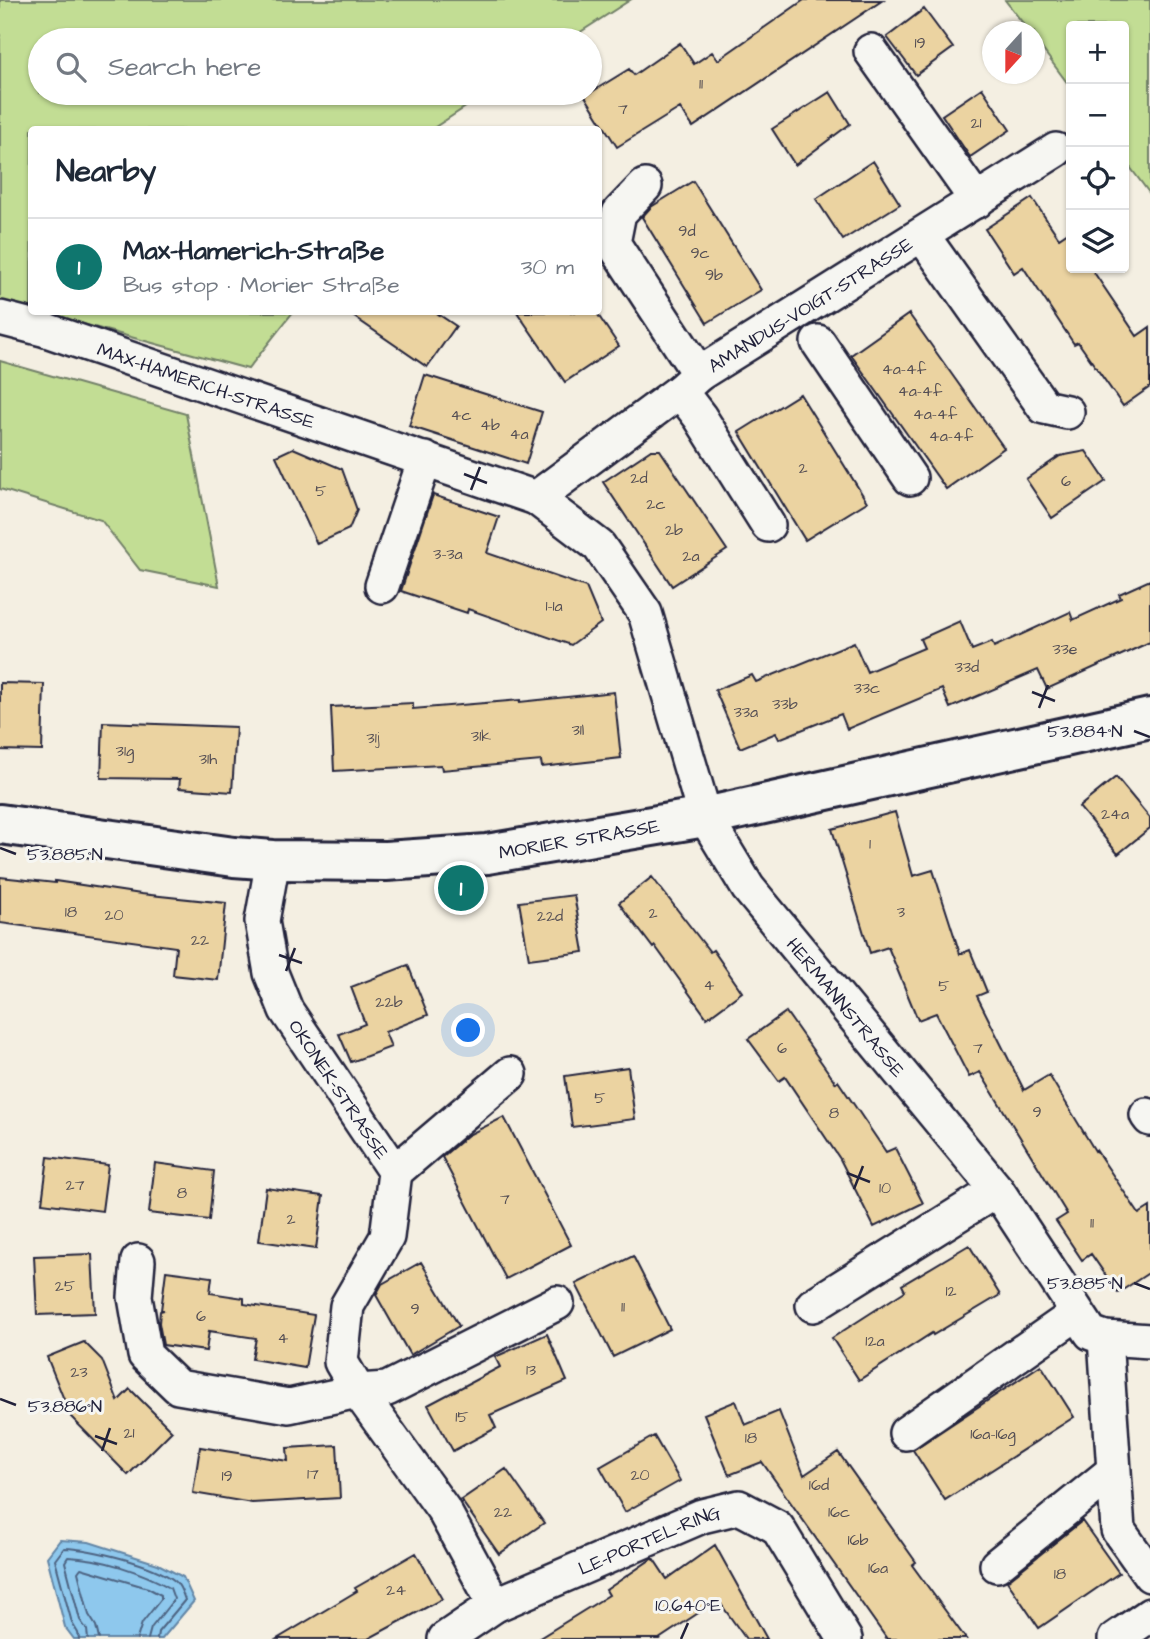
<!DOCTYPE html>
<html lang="en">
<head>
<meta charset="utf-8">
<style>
	:root { --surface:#fff; --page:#f6f6f7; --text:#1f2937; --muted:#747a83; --line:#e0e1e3; --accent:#0f766e }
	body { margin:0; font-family:"Architects Daughter",sans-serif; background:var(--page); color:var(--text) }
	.controls { position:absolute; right:21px; top:21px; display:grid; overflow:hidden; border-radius:7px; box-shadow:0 2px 5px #0004 }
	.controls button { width:63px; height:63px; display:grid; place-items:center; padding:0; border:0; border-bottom:2px solid var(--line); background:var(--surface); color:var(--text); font:35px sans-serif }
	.compass { position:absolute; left:982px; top:21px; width:63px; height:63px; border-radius:50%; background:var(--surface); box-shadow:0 2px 5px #0004; rotate:201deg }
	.you { position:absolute; left:469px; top:1031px; width:24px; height:24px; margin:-18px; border:5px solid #fff; border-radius:50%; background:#1a73e8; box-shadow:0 0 0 10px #1a73e833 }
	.badge { display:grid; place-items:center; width:46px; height:46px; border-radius:50%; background:var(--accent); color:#fff; font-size:23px; font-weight:700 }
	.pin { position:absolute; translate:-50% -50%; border:4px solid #fff; box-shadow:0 2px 7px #0006 }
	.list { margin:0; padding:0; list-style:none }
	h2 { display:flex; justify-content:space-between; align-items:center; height:91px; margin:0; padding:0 28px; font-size:30px }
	h2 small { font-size:23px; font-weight:400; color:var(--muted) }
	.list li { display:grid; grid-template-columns:46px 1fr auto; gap:21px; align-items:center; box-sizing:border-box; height:98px; padding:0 28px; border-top:2px solid var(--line) }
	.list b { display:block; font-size:26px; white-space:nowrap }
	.list p { margin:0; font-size:23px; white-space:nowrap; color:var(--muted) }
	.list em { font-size:23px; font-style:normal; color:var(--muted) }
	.icon { flex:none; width:38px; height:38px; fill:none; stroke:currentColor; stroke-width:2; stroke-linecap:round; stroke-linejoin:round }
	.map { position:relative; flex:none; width:1150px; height:1639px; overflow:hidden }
	.search { position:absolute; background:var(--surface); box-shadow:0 2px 5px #0004; left:28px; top:28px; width:574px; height:77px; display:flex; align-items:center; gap:18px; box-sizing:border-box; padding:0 24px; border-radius:38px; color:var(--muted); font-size:26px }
	.panel { position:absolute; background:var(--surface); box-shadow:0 2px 5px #0004; left:28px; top:126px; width:574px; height:189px; border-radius:7px }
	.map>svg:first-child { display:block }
</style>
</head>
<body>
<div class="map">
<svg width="1150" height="1639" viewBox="0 0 1150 1639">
	<rect width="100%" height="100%" fill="#f4efe2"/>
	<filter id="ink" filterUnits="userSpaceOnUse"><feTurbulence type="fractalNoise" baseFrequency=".0143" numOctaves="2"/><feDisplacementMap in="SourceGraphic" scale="14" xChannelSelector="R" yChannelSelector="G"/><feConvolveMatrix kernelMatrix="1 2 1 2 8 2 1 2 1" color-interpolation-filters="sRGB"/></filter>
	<g filter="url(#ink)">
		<path fill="#c2dd94" stroke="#728068" stroke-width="2" d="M 0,0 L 630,0 L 568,40 L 40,40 L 40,93 L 487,93 L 432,129 L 32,130 L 31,310 L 0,301 Z
			M 1005,0 L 1150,0 L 1150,194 L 1124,159 L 1124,26 L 1071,26 L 1071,88 L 1035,39 L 1034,32 L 1029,31 Z
			M 39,312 L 293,312 L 248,369 Z
			M 0,361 L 186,414 L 219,586 L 140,570 L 101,520 L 0,489 Z"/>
		<path fill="#8ec8ed" stroke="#6386a6" stroke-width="2" d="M 60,1540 L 89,1542 L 158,1564 L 183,1577 L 194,1601 L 162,1639 L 74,1639 L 65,1627 L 47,1557 Z"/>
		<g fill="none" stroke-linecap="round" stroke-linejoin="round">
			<path stroke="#4d6482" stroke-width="2" d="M 79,1639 L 78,1633 L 72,1623 L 55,1560 L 64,1548 C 92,1549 154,1564 175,1581 C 180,1585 183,1594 185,1600 L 158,1632 L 157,1639
				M 88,1639 L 87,1630 L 80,1620 L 65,1562 L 68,1557 C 100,1558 143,1572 170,1588 L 174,1599 L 151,1628 L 148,1639
				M 99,1639 L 96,1626 L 89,1615 L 78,1572 L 81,1568 L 148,1588 L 161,1595 L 161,1599 L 142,1623 L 137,1639"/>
		</g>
		<path fill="#ebd3a1" stroke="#22223b" stroke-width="2" d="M 804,0 L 883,0 L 693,127 L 680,108 L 617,147 L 585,96 L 629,69 L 634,75 L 680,43 L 694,64 L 712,52 L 718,60 Z
			M 924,9 L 953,48 L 916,75 L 887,37 Z
			M 982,88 L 1010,130 L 970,157 L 942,115 Z
			M 830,92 L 850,124 L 795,165 L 772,129 Z
			M 873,161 L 900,204 L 843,240 L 816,199 Z
			M 693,181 L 761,290 L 707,323 L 642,217 L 651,207 Z
			M 1032,198 L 1059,238 L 1071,230 L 1071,268 L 1091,268 L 1137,336 L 1150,327 L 1150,387 L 1123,406 L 1078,342 L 1074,344 L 1023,267 L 1014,273 L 985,229 Z
			M 347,312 L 435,312 L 456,326 L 427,367 Z
			M 517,312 L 596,312 L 619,346 L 565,382 Z
			M 909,314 L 1004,448 L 946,489 L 851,355 Z
			M 425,375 L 542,412 L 526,464 L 409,426 Z
			M 800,394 L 867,502 L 805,540 L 739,432 Z
			M 293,448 L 342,469 L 357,510 L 349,529 L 317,544 L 276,456 Z
			M 651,450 L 660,450 L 727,550 L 672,586 L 603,482 Z
			M 1086,451 L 1106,481 L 1052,518 L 1026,479 L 1060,456 Z
			M 433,495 L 499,517 L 487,553 L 586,587 L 601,623 L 571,645 L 468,609 L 467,613 L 401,591 Z
			M 1150,580 L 1150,642 L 1047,689 L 1038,670 L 950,708 L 942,689 L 847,729 L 841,714 L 779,739 L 776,733 L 740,748 L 715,690 L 752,675 L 756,682 L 854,642 L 867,672 L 924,648 L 920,639 L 960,621 L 972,650 L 992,642 L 994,647 L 1070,612 L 1073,620 L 1121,598 L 1119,594 Z
			M 0,683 L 44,684 L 42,751 L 0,750 Z
			M 614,692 L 621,758 L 542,767 L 541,761 L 442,770 L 441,765 L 334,771 L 331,707 L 413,703 L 413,709 L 520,700 L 520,702 Z
			M 103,722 L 236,727 L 232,792 L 179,788 L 180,779 L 101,778 Z
			M 1116,777 L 1150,818 L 1150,828 L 1118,854 L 1079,807 Z
			M 895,812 L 913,876 L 933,870 L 960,954 L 970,950 L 987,992 L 977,996 L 1024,1090 L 1049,1075 L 1095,1151 L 1096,1150 L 1139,1214 L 1150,1207 L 1150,1272 L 1118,1293 L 1091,1254 L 1082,1260 L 1056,1221 L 1067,1214 L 980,1072 L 969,1077 L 936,1013 L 918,1020 L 888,947 L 870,953 L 832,829 Z
			M 0,877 L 55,883 L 55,881 L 141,894 L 226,903 L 218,980 L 173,975 L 176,947 L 0,923 Z
			M 652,877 L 710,952 L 713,950 L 742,992 L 707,1018 L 655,946 L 653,948 L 619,903 Z
			M 574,895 L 584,952 L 529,959 L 519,902 Z
			M 408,965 L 428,1015 L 385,1032 L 391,1047 L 351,1062 L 339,1034 L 365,1024 L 351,987 Z
			M 786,1012 L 836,1083 L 838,1081 L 886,1152 L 895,1148 L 923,1203 L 874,1227 L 840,1159 L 785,1077 L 779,1081 L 748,1039 Z
			M 628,1067 L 635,1119 L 572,1127 L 565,1076 Z
			M 504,1117 L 571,1245 L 506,1279 L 442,1157 L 468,1135 Z
			M 48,1157 L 108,1165 L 102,1211 L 42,1203 Z
			M 155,1163 L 214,1171 L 209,1220 L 149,1213 Z
			M 266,1188 L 323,1196 L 316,1249 L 259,1241 Z
			M 969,1245 L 1000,1295 L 933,1335 L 932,1333 L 859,1380 L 832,1338 L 905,1291 L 902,1285 Z
			M 92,1254 L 95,1313 L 37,1315 L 34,1256 Z
			M 633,1256 L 670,1329 L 613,1357 L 576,1284 Z
			M 421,1262 L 459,1326 L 410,1355 L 376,1295 L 382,1284 Z
			M 166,1271 L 212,1277 L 210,1293 L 244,1298 L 244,1304 L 314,1315 L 305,1368 L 252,1359 L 256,1338 L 209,1331 L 206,1351 L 163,1345 L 159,1323 L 160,1311 L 164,1310 L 161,1310 Z
			M 547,1334 L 567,1381 L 490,1415 L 496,1428 L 453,1451 L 428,1405 L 500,1367 L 495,1357 Z
			M 84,1342 L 102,1360 L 118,1401 L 130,1389 L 172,1431 L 128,1475 L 71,1417 L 47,1357 Z
			M 1041,1365 L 1074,1417 L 945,1500 L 913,1450 Z
			M 736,1401 L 745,1425 L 779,1411 L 804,1475 L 838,1452 L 916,1562 L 912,1565 L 966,1639 L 887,1639 L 762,1462 L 729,1475 L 704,1414 Z
			M 654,1436 L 680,1481 L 625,1512 L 600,1467 Z
			M 337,1445 L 340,1498 L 252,1503 L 193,1493 L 200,1447 L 288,1461 L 287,1448 Z
			M 506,1469 L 544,1523 L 499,1554 L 461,1500 Z
			M 1082,1521 L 1119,1573 L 1039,1628 L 1007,1581 Z
			M 715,1545 L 767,1639 L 746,1639 L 718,1600 L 659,1639 L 538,1639 L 609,1595 L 606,1590 L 653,1558 L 667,1579 Z
			M 416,1553 L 442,1599 L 368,1639 L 277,1639 L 357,1591 L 355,1588 Z"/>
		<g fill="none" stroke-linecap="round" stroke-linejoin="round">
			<g stroke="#22223b" stroke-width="38">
				<g id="minor">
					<path d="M 871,51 L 977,201"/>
					<path d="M 645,186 L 619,213 L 613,243 L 699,374"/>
					<path d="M 922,235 L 1044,407 L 1067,412"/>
					<path id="s1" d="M 0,318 L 43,329 L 536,498 L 599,546 L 645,613 L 705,817 L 748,888 L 997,1190 L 1091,1333 L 1105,1338 L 1150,1341"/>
					<path d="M 818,342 L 910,478"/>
					<path d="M 680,391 L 700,417 L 768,525"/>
					<path id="s2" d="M 536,498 L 680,391 L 699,374 L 1056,150"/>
					<path d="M 382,586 L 425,459"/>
					<path id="s3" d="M 273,860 L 262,921 L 271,973 L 286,1010 L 395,1172 L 387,1237 L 347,1306 L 341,1362 L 358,1391 L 443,1509 L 495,1605"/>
					<path d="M 1147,1115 L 1150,1119"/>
					<path d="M 395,1172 L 510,1074"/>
					<path d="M 138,1261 L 135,1297 L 145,1355 L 178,1387 L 289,1406 L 358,1391 L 387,1389 L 557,1303"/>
					<path d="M 813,1305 L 997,1190"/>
					<path d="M 1105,1338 L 1118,1530 L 1150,1575"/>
					<path d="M 906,1433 L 1076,1314"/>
					<path d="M 997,1565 L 1112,1472"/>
					<path id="s4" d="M 445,1639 L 495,1605 L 702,1516 L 739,1507 L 777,1527 L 845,1639"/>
					<path d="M 1115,1639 L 1150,1615"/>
				</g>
			</g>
			<g stroke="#22223b" stroke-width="44">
				<g id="major">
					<path id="s5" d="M 0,824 L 234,857 L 273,860 L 386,861 L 487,854 L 705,817 L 1150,718"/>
				</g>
			</g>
			<use href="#minor" stroke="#f6f6f2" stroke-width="33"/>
			<use href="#major" stroke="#f6f6f2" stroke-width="38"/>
		</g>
	</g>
	<path fill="none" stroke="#22223b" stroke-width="2.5" d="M 464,474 L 487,483M 471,490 L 480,467M 1032,692 L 1055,701M 1039,708 L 1048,685M 1134,731 L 1150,737M 0,848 L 16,854M 279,955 L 302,963M 286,971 L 295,948M 847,1173 L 870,1182M 854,1189 L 863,1166M 1134,1283 L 1150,1289M 0,1399 L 16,1405M 95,1436 L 117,1444M 102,1451 L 110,1428M 681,1639 L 688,1623"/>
	<g text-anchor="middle" stroke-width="6" stroke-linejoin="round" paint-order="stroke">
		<g font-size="16" fill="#544e54">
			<text x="920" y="48">19</text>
			<text x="701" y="89">11</text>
			<text x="623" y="114">7</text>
			<text x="976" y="128">21</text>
			<text x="687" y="236">9d</text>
			<text x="700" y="258">9c</text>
			<text x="714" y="280">9b</text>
			<text x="904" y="374">4a-4f</text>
			<text x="920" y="396">4a-4f</text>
			<text x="935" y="419">4a-4f</text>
			<text x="461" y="420">4c</text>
			<text x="490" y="430">4b</text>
			<text x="519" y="439">4a</text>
			<text x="951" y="441">4a-4f</text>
			<text x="803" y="473">2</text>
			<text x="639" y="483">2d</text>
			<text x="1066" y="486">6</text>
			<text x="321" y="496">5</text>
			<text x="656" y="509">2c</text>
			<text x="674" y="535">2b</text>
			<text x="448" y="559">3-3a</text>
			<text x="691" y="561">2a</text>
			<text x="554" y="611">1-1a</text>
			<text x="1065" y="654">33e</text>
			<text x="967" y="672">33d</text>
			<text x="867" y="693">33c</text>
			<text x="785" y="709">33b</text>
			<text x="746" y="717">33a</text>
			<text x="578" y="735">31l</text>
			<text x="481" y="741">31k</text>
			<text x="373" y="743">31j</text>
			<text x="125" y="756">31g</text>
			<text x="208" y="764">31h</text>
			<text x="1115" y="819">24a</text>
			<text x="870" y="849">1</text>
			<text x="71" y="917">18</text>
			<text x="901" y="917">3</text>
			<text x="653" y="918">2</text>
			<text x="114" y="920">20</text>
			<text x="550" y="921">22d</text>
			<text x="200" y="945">22</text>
			<text x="709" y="990">4</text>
			<text x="944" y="991">5</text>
			<text x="389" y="1007">22b</text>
			<text x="782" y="1053">6</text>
			<text x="978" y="1053">7</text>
			<text x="600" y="1103">5</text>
			<text x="1037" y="1117">9</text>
			<text x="834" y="1118">8</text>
			<text x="75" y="1190">27</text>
			<text x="885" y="1193">10</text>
			<text x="182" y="1198">8</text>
			<text x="505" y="1204">7</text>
			<text x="291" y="1224">2</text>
			<text x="1092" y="1228">11</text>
			<text x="65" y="1291">25</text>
			<text x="951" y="1296">12</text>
			<text x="623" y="1312">11</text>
			<text x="415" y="1314">9</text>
			<text x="201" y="1321">6</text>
			<text x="283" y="1343">4</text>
			<text x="875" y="1346">12a</text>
			<text x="531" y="1375">13</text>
			<text x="79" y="1377">23</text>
			<text x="462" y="1422">15</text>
			<text x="129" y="1438">21</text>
			<text x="993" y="1439">16a-16g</text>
			<text x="751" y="1443">18</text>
			<text x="313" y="1479">17</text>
			<text x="640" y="1480">20</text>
			<text x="227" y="1481">19</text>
			<text x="819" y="1490">16d</text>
			<text x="503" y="1517">22</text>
			<text x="839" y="1517">16c</text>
			<text x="858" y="1545">16b</text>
			<text x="878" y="1573">16a</text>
			<text x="1060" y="1579">18</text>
			<text x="396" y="1595">24</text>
		</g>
		<g font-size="19" fill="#22223b" stroke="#f6f6f2">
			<text dy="7" stroke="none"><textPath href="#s2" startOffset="336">AMANDUS-VOIGT-STRASSE</textPath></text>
			<text dy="7" stroke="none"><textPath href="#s1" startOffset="217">MAX-HAMERICH-STRASSE</textPath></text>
			<text dy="7" stroke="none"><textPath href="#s5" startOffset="583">MORIER STRASSE</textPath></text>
			<text dy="7" stroke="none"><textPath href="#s1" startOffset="1176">HERMANNSTRASSE</textPath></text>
			<text dy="7" stroke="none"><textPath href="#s3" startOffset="250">OKONEK-STRASSE</textPath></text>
			<text dy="7" stroke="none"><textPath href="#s4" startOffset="228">LE-PORTEL-RING</textPath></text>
		</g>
	</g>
	<g font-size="18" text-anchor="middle" fill="#22223b" stroke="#f6f6f2" stroke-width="6" stroke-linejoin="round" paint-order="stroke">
		<text x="1085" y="737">53.884°N</text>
		<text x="65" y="860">53.885°N</text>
		<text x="1085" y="1289">53.885°N</text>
		<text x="65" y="1412">53.886°N</text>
		<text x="688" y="1611">10.640°E</text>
	</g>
</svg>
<div class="controls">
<button>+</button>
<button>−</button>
<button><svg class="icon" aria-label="locate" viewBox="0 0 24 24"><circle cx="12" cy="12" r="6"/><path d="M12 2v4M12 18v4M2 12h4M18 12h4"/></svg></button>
<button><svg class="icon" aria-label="layers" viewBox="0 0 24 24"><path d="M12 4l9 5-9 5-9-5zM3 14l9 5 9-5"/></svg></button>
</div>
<svg class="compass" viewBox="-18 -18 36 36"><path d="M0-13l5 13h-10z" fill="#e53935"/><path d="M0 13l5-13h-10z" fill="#747a83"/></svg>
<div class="you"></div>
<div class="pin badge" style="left:461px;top:888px">1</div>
<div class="search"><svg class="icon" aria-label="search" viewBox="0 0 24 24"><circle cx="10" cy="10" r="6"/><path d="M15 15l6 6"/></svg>Search here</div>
<section class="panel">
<h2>Nearby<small></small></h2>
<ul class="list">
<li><span class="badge">1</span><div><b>Max-Hamerich-Straße</b><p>Bus stop · Morier Straße</p></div><em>30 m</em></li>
</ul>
</section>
</div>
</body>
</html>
